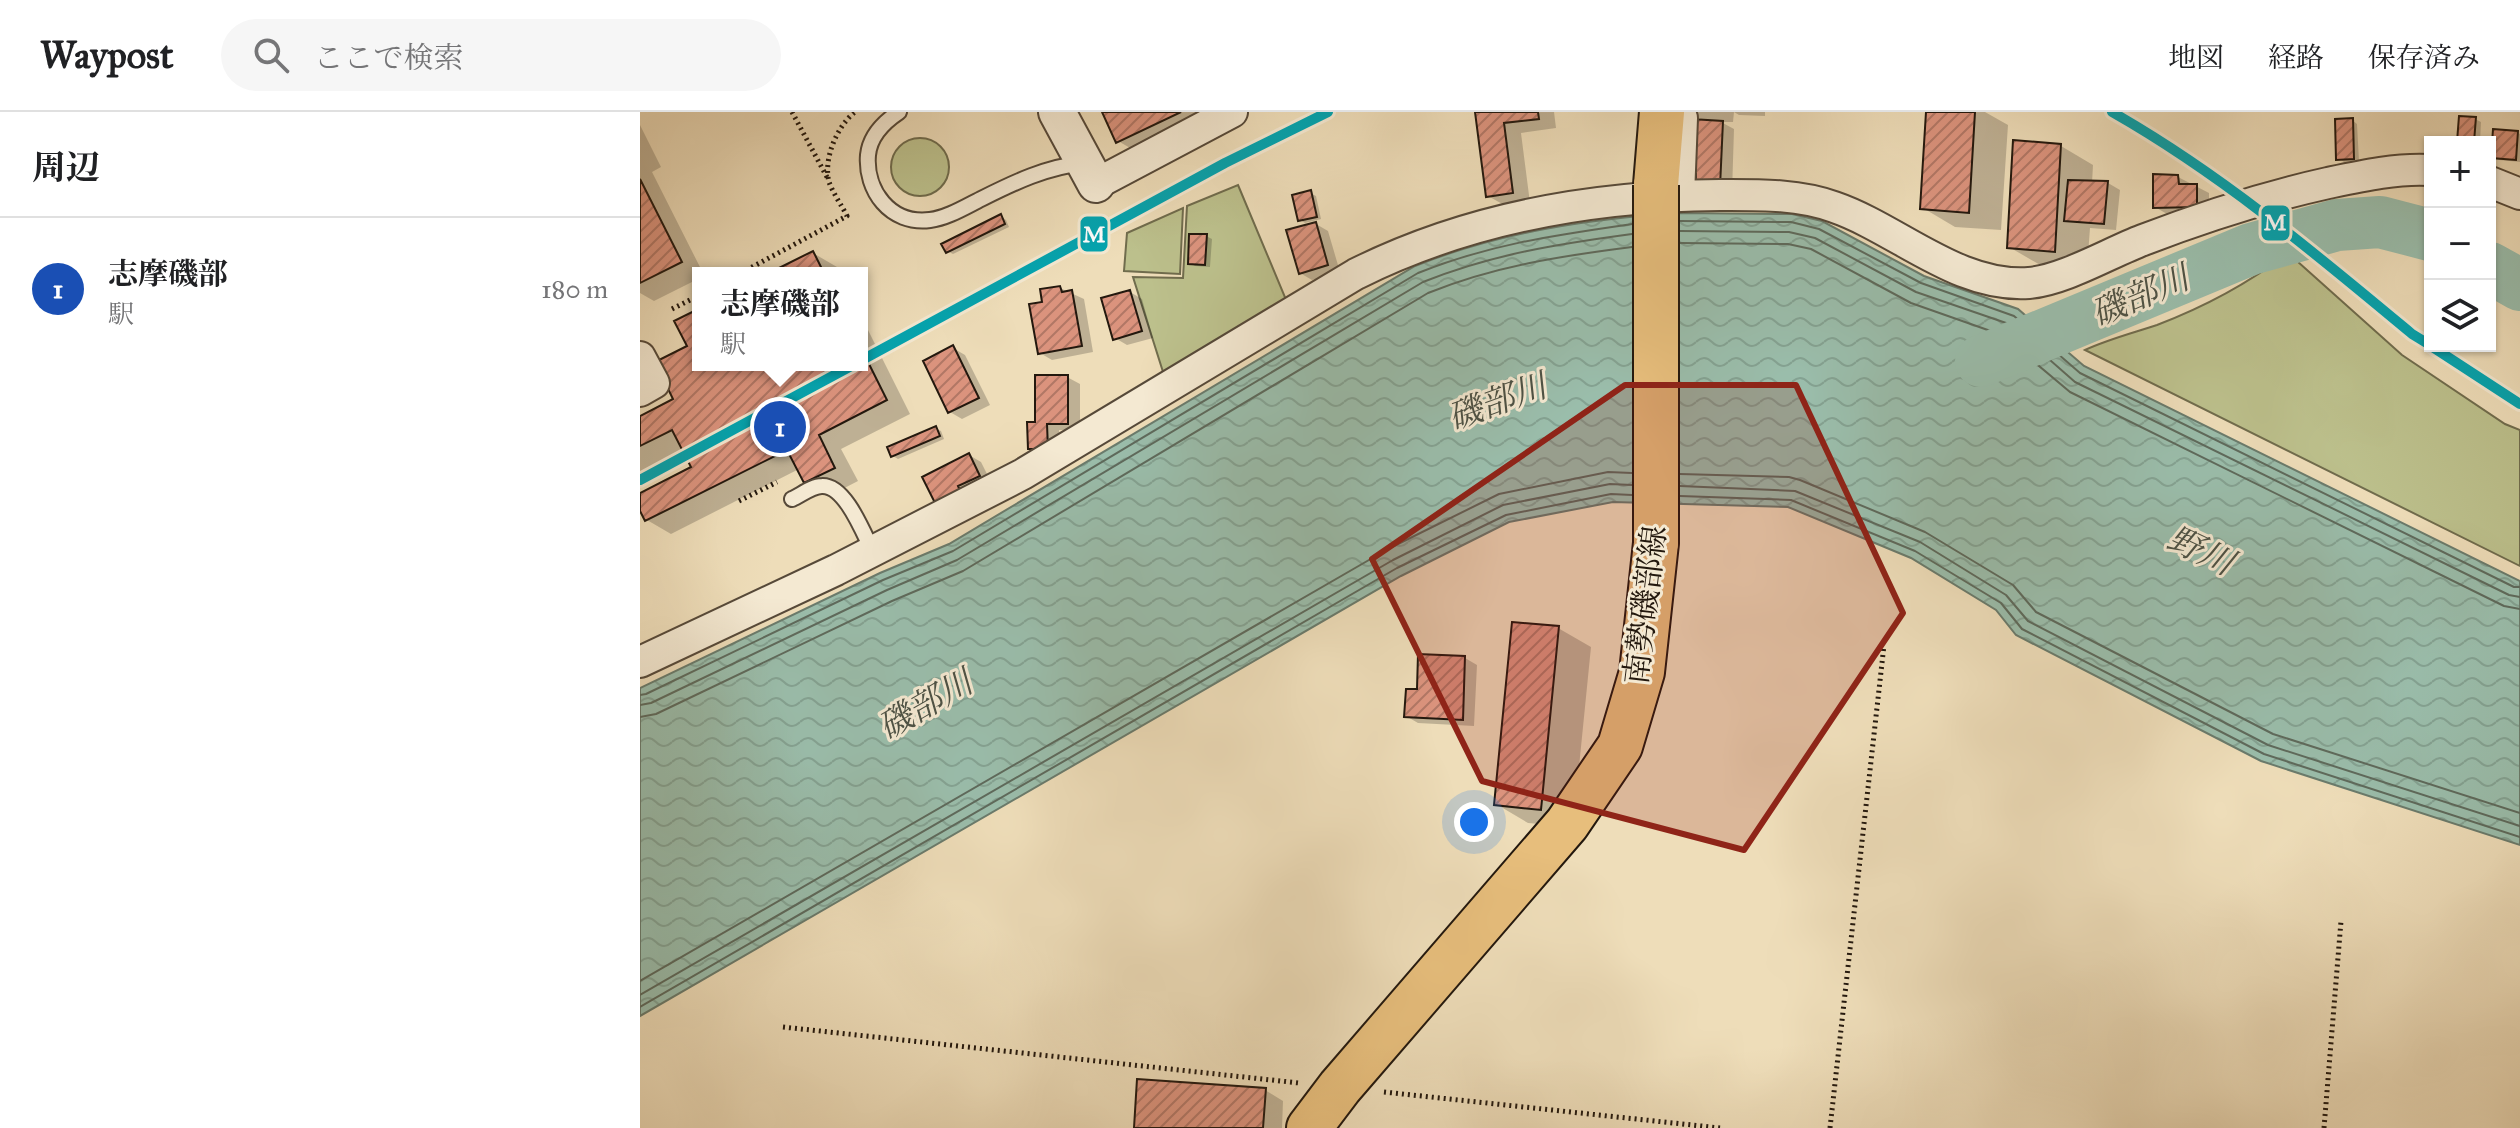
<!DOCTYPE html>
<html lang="ja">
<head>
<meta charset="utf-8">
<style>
	:root { --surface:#fff; --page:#f6f6f6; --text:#202124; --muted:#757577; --line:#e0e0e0; --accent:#8f2418 }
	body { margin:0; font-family:"IM FELL Great Primer","Noto Serif JP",serif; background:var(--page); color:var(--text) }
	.controls { position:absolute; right:24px; top:24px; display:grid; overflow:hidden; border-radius:0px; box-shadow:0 2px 6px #0004 }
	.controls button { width:72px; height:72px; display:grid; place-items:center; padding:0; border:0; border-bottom:2px solid var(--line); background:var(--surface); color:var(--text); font:40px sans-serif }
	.you { position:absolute; left:834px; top:710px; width:28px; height:28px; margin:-20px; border:6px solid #fff; border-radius:50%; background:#1a73e8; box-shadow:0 0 0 12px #1a73e833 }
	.badge { display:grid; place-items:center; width:52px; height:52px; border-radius:50%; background:var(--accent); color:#fff; font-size:26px; font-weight:700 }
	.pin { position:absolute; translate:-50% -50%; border:4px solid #fff; box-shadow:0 2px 8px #0006 }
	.popup { position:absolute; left:52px; top:155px; width:176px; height:104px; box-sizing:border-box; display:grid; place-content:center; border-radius:0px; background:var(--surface); filter:drop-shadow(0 2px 6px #0005); font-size:26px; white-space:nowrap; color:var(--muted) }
	.popup b { font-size:30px; color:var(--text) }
	.popup::after { content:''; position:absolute; left:50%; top:100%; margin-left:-16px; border:16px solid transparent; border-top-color:var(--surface) }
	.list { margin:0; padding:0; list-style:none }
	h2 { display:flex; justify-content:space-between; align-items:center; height:104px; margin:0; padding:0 32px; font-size:34px }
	h2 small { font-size:26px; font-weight:400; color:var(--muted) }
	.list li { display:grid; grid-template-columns:52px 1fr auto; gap:24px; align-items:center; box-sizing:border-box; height:144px; padding:0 32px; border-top:2px solid var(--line) }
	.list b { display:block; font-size:30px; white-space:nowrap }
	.list p { margin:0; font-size:26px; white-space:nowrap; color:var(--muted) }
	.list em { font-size:26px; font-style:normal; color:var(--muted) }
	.icon { flex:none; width:44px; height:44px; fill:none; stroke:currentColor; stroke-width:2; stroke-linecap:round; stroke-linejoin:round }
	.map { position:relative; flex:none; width:1880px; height:1016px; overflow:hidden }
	header { display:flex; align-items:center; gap:48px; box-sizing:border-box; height:112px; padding:0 40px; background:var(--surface); border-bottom:2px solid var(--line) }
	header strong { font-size:38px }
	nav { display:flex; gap:44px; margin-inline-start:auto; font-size:28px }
	.search { width:560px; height:72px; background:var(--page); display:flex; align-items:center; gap:20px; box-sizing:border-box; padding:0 28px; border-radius:44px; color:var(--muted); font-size:30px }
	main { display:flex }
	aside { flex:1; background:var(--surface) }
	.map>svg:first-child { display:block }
</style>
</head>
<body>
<header>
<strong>Waypost</strong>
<div class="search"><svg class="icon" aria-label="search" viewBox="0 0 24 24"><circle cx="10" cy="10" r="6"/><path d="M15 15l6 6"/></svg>ここで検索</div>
<nav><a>地図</a><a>経路</a><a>保存済み</a></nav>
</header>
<main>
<aside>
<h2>周辺<small></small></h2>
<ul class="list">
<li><span class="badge" style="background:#1a4fb4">1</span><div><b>志摩磯部</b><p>駅</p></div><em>180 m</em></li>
</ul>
</aside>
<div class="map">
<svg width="1880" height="1016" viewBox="0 0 1880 1016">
	<defs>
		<pattern id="water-waves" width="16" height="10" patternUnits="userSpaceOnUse" patternTransform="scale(2)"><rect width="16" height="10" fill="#9abdab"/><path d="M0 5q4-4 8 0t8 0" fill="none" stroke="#84a292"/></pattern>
		<pattern id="building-hatch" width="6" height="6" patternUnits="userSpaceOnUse" patternTransform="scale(2)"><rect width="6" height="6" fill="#db937d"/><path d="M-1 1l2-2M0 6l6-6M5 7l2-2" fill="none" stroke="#b17765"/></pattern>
	</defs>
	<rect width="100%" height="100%" fill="#eeddb9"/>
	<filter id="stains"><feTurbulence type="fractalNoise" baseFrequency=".0025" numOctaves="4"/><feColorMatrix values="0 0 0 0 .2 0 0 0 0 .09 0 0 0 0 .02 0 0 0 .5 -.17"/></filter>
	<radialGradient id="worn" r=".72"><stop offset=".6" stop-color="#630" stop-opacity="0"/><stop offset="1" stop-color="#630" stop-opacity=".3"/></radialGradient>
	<path fill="#bcc08c" stroke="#706c4d" stroke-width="2" d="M251 55a29 29 0 1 1 58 0a29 29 0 1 1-58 0Z
		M 598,73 L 647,190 L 524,263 L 493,165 L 543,166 L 547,94 Z
		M 543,96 L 540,162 L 484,159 L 487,121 Z
		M 1648,141 L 1762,243 L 1865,312 L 1880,318 L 1880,454 L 1445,238 C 1469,227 1493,221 1517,213 C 1564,195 1609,171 1648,141 Z"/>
	<path fill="url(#water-waves)" stroke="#6a7b6c" stroke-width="2" d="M 1039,101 L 1152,102 L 1182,109 L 1284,164 L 1378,197 L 1444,254 L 1880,469 L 1880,733 L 1621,649 L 1376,523 L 1356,498 L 1271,446 L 1148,395 L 973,390 L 869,410 L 761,464 L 0,904 L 0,576 L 240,461 L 309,432 L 775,154 C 860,120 948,107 1039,101 Z"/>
	<path fill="#0003" d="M 464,0 L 609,0 L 609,2 L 511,48 L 478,29 Z
		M 838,0 L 914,0 L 916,16 L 881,21 L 890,91 L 866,94 L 848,84 Z
		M 1054,0 L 1094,0 L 1093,10 L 1081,10 L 1094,17 L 1092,81 L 1050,60 L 1066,10 L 1054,3 Z
		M 1094,0 L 1125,0 L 1125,4 L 1099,3 Z
		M 1288,0 L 1345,0 L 1368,13 L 1361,118 L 1315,115 L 1283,96 Z
		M 1835,7 L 1841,10 L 1840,30 L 1819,30 Z
		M 1712,8 L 1717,12 L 1719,49 L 1704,50 L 1698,46 Z
		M 0,13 L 21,55 L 12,60 L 63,161 L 58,161 L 58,167 L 14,189 L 0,181 Z
		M 1878,21 L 1880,22 L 1880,50 L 1859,48 L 1853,45 Z
		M 1421,34 L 1453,53 L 1452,71 L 1468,71 L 1480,78 L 1476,118 L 1450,116 L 1447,157 L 1402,154 L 1369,135 Z
		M 1538,65 L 1569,81 L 1569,100 L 1527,102 L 1515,95 Z
		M 670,81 L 676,84 L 681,107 L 665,111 L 660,108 Z
		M 360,104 L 366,108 L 369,115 L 313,142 L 307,139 Z
		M 676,112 L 688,119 L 700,160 L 672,168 L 660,161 Z
		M 566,124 L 572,127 L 570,155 L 555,154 L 550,151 Z
		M 173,141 L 197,155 L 200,161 L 134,161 Z
		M 420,176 L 444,187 L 453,240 L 412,248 L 400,241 L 404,192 Z
		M 490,180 L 502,187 L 513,226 L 487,233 L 475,226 Z
		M 58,199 L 58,253 L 222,253 L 222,206 L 270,302 L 201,337 L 218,369 L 189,384 L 165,370 L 159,357 L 31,422 L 7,408 L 0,394 L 0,383 L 53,356 L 44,337 L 0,360 L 0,306 L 36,288 Z
		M 313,236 L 325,243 L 350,293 L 322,307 L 310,300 Z
		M 427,265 L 440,272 L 440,318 L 419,318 L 420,343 L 402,343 L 390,336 L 397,312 Z
		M 295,316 L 301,319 L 304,327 L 258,347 L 253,344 Z
		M 329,343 L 341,350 L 351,370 L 298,394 Z
		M 918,516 L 951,535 L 933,715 L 888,711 L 856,692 Z
		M 825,546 L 837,553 L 834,614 L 778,611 L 766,604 L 779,580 Z
		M 625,978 L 643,989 L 642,1016 L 496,1016 Z"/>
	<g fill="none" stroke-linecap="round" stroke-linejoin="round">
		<path stroke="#5e6a5c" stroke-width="2" d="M 1040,109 L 1151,110 L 1179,117 L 1281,171 L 1374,204 L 1440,261 L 1874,475 L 1880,475
			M 1040,119 L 1149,120 L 1175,126 L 1276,180 L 1369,212 L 1435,270 L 1869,483 L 1880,485
			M 1040,131 L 1148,132 L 1171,137 L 1271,191 L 1362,223 L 1430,280 L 1864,494 L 1880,497
			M 1040,362 L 1149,365 L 1160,368 L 1285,420 L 1373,473 L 1396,500 L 1633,622 L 1880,701
			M 1040,374 L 1155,379 L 1280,430 L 1366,483 L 1388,509 L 1628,633 L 1880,714
			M 1040,384 L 1151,388 L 1275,439 L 1361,491 L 1382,517 L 1624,642 L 1880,725
			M 0,583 L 6,582 L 243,468 L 313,439 L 778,161 C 850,132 916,123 992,112
			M 0,593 L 11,591 L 247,478 L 317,448 L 783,170 C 853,142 918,132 992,122
			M 0,605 L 16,602 L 252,489 L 323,459 L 788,181 C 855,154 921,144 992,135
			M 0,869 L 748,437 L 859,382 L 968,360 L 992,361
			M 0,883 L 753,448 L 863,393 L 970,372 L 992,373
			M 0,895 L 757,456 L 866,403 L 971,382 L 992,383"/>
		<path stroke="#9abdab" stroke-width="52" d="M 1850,156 L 1880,173
			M 1341,249 L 1611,137 L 1697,113 L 1740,110 L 1790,123"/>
	</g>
	<path fill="url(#building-hatch)" stroke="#23180e" stroke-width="2" d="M 462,0 L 541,0 L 476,31 Z
		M 835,0 L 898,0 L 899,7 L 864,11 L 873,81 L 846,85 Z
		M 1286,0 L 1335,0 L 1329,101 L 1280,97 Z
		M 1819,4 L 1836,5 L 1834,30 L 1817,30 Z
		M 1713,6 L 1714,47 L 1696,48 L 1695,7 Z
		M 1051,7 L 1083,9 L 1080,75 L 1056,75 L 1056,62 L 1048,62 Z
		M 1853,17 L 1878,19 L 1876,48 L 1851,46 Z
		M 1373,28 L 1421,32 L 1415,140 L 1367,136 Z
		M 1513,62 L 1538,63 L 1539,72 L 1557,72 L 1557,95 L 1513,96 Z
		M 0,67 L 42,150 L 0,171 Z
		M 1428,68 L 1468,69 L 1464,112 L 1424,109 Z
		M 671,78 L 677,105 L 658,109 L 652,83 Z
		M 361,102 L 365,112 L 306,141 L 301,132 Z
		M 676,110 L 688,153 L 659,162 L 646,118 Z
		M 549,122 L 567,122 L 565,153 L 548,152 Z
		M 173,139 L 184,161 L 129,161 Z
		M 420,174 L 422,180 L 432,178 L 442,234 L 398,242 L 389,192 L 402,190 L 400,177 Z
		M 490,178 L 502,219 L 473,228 L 461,186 Z
		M 58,197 L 58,253 L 222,253 L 222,238 L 247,288 L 179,323 L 195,356 L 164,371 L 147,338 L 5,409 L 0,399 L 0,381 L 51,355 L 32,318 L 0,334 L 0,304 L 33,287 L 15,250 L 47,234 L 34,209 Z
		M 313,233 L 339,286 L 308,301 L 283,249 Z
		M 395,263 L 428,263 L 428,312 L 407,312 L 408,337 L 388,337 L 387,310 L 395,310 Z
		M 296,314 L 300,324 L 251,345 L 247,335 Z
		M 329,341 L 340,364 L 318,374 L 322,383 L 297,395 L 282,365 Z
		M 872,510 L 919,514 L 901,698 L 854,693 Z
		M 778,542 L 825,544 L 823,608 L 764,605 L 766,577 L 777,577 Z
		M 497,967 L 626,976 L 623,1016 L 494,1016 Z"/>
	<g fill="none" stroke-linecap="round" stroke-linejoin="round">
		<g stroke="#564939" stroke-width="18">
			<path id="service" d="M 259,0 C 244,10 230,23 228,43 C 225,78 250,113 290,108 C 307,106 325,95 341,87 C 375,70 406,55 444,51
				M 152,387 C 161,383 172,374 182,374 C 205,373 223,420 232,438"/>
		</g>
		<g stroke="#564939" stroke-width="34">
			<path id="minor" d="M 1850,70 L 1880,82
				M 456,72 L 592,0
				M 1039,84 L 1042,6
				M 0,245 L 14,271 L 0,279
				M 0,550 L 196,458 L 383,362 L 716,162 C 830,105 953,84 1080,83 C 1118,83 1158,82 1194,95 C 1258,117 1317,176 1389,171 C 1424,168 1469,141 1503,128 C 1563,105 1625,85 1688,71 C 1721,64 1757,56 1790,58"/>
		</g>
		<g stroke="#564939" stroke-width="40">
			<path id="tertiary" d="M 417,0 L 456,72"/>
		</g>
		<g stroke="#23180e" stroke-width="48">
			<path id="primary" d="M 1016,73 L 1022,0
				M 669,1016 L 700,975 L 927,712 L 980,634 L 1002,560 L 1016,431"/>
		</g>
		<path stroke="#23180e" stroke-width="5" stroke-dasharray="2 4" stroke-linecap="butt" d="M 152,0 L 188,67
			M 101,161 L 207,104 C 202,94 193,81 189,70 C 183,47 197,14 215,0
			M 32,197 L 58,184
			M 99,389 L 137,370
			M 143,915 L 659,971
			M 744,980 L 1080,1016
			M 1190,1016 L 1244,533
			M 1684,1016 L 1701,809"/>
		<use href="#service" stroke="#f4e9d2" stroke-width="14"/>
		<use href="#minor" stroke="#f4e9d2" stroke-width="30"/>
		<use href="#tertiary" stroke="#f4e9d2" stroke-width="36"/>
		<use href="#primary" stroke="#e7be7c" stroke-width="44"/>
		<g stroke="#23180e" stroke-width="48" stroke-linecap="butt">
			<path id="primary-bridge" d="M 1016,431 L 1016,73"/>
		</g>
		<use href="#primary-bridge" stroke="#e7be7c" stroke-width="44"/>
		<g stroke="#f4e9d2" stroke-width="16">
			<path id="rail-1" d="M 1472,0 C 1581,62 1676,142 1772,222 L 1790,233
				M 1791,234 L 1880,292
				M 222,248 L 585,51 L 688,0
				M 0,368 L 213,253"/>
		</g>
		<use href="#rail-1" stroke="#04a4af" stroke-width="10"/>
	</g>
	<path fill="#8f2418" fill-opacity="0.2" stroke="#8f2418" stroke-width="6" stroke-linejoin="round" d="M 985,273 L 1156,273 L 1263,501 L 1104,738 L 842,669 L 732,447 Z"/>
	<g text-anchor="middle" stroke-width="6" stroke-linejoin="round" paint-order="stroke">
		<g font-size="32" fill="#23180e" stroke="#f4e9d2">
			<text transform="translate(1005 493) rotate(-83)" y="11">南勢磯部線</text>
		</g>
		<g font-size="34" font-style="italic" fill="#4d5245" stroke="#f4e9d2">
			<text transform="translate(1500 183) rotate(-23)" y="12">磯部川</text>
			<text transform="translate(857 289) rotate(-20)" y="12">磯部川</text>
			<text transform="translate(1561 438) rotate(25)" y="12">野川</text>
			<text transform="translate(285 592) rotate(-30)" y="12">磯部川</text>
		</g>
	</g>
	<g stroke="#f4e9d2" stroke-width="3">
		<rect x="1620" y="92" width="31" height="38" rx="8" fill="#04a4af"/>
		<rect x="439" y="103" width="30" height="38" rx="8" fill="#04a4af"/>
	</g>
	<g font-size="22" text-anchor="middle" font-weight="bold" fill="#fff">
		<text x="1635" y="118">M</text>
		<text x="454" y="130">M</text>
	</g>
	<rect width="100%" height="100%" filter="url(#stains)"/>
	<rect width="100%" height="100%" fill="url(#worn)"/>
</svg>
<div class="controls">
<button>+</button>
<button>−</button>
<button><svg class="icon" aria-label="layers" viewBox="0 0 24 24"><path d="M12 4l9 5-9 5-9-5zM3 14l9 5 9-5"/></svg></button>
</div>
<div class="you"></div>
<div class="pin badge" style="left:140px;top:315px;background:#1a4fb4">1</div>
<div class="popup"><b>志摩磯部</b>駅</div>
</div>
</main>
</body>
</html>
